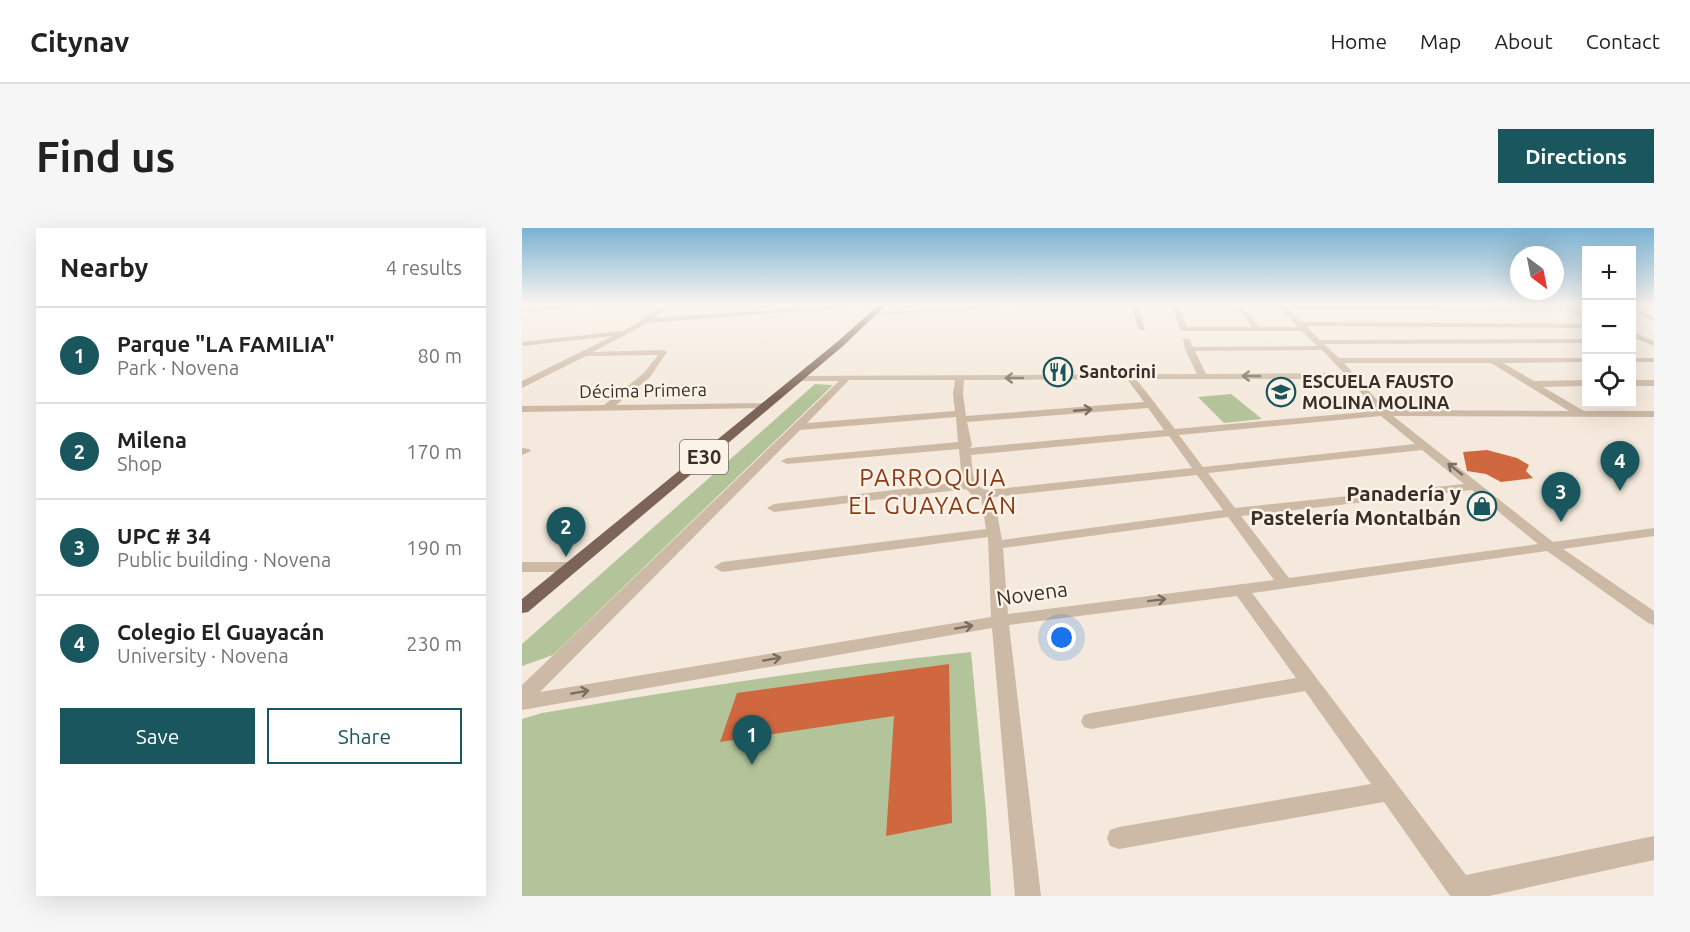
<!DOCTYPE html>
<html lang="en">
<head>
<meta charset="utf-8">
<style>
	:root { --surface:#fff; --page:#f6f6f6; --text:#222; --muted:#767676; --line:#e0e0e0; --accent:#1a565e }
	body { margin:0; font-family:Ubuntu,sans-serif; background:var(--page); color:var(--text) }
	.controls { position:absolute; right:18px; top:18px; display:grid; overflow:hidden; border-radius:0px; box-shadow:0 6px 24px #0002 }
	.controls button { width:54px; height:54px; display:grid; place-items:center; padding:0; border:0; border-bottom:2px solid var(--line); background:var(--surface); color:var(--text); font:30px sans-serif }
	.compass { position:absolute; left:988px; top:18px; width:54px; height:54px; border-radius:50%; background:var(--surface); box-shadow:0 6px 24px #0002; rotate:148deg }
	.you { position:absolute; left:540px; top:410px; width:21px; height:21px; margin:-15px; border:4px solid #fff; border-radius:50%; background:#1a73e8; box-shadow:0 0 0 9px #1a73e833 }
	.badge { display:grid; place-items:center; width:39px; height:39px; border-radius:50%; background:var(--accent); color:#fff; font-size:20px; font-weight:700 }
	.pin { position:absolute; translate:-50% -50px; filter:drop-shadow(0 2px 3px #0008) }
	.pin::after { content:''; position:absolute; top:32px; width:21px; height:18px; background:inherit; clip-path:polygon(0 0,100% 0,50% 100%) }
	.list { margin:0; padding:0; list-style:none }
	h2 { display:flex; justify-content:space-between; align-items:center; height:78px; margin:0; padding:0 24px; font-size:26px }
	h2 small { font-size:20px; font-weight:400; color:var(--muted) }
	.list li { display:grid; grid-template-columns:39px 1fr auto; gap:18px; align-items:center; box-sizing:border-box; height:96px; padding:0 24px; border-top:2px solid var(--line) }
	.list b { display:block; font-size:22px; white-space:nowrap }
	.list p { margin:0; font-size:20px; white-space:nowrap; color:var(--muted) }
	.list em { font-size:20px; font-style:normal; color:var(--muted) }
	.actions { display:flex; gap:12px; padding:18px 24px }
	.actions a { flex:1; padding:14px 0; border:2px solid var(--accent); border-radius:0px; text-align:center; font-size:21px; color:var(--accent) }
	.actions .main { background:var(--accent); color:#fff }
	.icon { flex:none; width:33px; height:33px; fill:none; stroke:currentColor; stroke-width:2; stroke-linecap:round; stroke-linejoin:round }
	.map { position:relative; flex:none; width:1132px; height:668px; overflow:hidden; border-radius:0px }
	header { display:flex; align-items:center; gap:36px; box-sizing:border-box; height:84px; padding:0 30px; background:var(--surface); border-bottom:2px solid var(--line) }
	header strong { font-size:28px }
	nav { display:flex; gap:33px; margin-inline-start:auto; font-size:21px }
	.intro { display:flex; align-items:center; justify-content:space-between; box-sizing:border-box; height:144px; padding:0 36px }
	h1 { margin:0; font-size:42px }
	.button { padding:15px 27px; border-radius:0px; background:var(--accent); color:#fff; font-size:21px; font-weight:700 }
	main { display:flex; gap:36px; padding:0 36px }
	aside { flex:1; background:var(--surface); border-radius:0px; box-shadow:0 6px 24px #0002 }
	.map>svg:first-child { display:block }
</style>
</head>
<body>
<header>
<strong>Citynav</strong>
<nav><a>Home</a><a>Map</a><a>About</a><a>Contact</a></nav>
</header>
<div class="intro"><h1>Find us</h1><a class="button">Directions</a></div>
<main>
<aside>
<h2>Nearby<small>4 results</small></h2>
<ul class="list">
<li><span class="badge">1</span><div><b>Parque &quot;LA FAMILIA&quot;</b><p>Park · Novena</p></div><em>80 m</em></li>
<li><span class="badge">2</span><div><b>Milena</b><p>Shop</p></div><em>170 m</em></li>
<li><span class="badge">3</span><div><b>UPC # 34</b><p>Public building · Novena</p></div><em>190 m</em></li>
<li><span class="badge">4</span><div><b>Colegio El Guayacán</b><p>University · Novena</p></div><em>230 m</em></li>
</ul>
<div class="actions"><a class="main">Save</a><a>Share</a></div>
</aside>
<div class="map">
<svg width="1132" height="668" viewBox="0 0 1132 668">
	<rect width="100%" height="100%" fill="#f4e9dc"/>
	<path fill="#b4c49a" d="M 293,156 L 311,157 L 31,427 L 0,438 L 0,416 Z
		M 709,166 L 740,191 L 702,195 L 676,169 Z
		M 449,424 L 464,583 L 469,668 L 0,668 L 0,491 L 20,485 C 162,461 305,439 449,424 Z"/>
	<path fill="#cf683e" d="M 965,222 L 995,230 L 1007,237 L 1004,243 L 1011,250 L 979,254 L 964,246 L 945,243 L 941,224 Z
		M 427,436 L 430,595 L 364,608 L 372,488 L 198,514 L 215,465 Z"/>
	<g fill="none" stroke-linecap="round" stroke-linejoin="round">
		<path fill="#cdbaa6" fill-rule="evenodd" d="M 58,76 L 93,76 L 0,84 L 0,80 Z
			M 142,76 L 149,76 L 132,90 L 333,76 L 365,76 L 126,95 L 71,124 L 141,122 L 145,124 L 128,149 L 94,177 L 243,175 L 248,178 L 246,180 L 0,184 L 0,178 L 82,177 L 122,145 L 136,127 L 64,128 L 0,160 L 0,153 L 91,108 L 0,118 L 0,114 L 101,103 L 116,95 Z
			M 480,76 L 521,76 L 354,87 L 351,85 Z
			M 610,76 L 616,76 L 623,103 L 616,101 Z
			M 649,76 L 655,76 L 665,99 L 730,99 L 712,76 L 719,76 L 737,99 L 776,99 L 754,76 L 919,77 L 922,79 L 1037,79 L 1035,76 L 1042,76 L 1064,86 L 1064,90 L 1046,83 L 766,81 L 779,94 L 1064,96 L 1064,100 L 784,98 L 798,112 L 1064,111 L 1064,115 L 802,116 L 817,130 L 1064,130 L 1064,134 L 981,135 L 1012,153 L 1064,152 L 1064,158 L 1021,159 L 1062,183 L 1132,183 L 1132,189 L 871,188 L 1031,314 L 1132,300 L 1132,308 L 1041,321 L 1132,383 L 1132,397 L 1126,395 L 1025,323 L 730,365 L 944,647 L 1132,608 L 1132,632 L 967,668 L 928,668 L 862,574 L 597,621 L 588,618 L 585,610 L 588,602 L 597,599 L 849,556 L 783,463 L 569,501 L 562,499 L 559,493 L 562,487 L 569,485 L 774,450 L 715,368 L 487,397 L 519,668 L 493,668 L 470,400 L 0,482 L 0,457 L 317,153 L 276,153 L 273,152 L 273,148 L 675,146 L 663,121 L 661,111 L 667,111 L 671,119 L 795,118 L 780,103 L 659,103 ZM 800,122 L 822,145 L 684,146 L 673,123 ZM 822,135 L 969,135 L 1047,183 L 864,182 ZM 605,151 L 622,174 L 444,188 L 441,166 L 442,152 ZM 614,151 L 828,151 L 854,183 L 653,201 ZM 327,152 L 433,152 L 431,166 L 433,183 L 285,195 ZM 626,180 L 642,202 L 448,220 L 450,217 L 445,194 ZM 859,188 L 893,216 L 681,239 L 657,207 ZM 434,189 L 436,214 L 265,230 L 259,233 L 265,236 L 437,221 L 440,254 L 252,276 L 245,280 L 252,284 L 444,261 L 450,267 L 459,269 L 464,301 L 200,334 L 192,339 L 200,344 L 466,309 L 469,389 L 18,464 L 278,202 ZM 647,208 L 670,240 L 465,262 C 449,259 451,241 449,227 ZM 900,222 L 942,256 L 713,280 L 686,245 ZM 675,247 L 701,282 L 480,312 L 472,269 ZM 950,262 L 1016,316 L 767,350 L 719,288 ZM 706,289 L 752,352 L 486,386 L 481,320 Z
			M 1110,80 L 1132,89 L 1132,93 L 1110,84 Z
			M 1110,104 L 1132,113 L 1132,118 L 1110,109 Z
			M 1110,130 L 1132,130 L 1132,134 L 1110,134 Z
			M 1110,152 L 1132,152 L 1132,158 L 1110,158 Z
			M 0,220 L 7,221 L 9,223 L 0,227 Z
			M 0,334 L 51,334 L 59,339 L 51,344 L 0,344 Z"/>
		<path fill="#7c6558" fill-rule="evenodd" d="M 358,76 L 365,76 L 321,118 L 6,384 L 0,385 L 0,371 L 315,114 Z"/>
	</g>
	<defs><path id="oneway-shaft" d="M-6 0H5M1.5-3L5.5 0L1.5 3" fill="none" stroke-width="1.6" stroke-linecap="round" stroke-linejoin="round" transform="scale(1.5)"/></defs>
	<g stroke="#7c6d61">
		<use href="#oneway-shaft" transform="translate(729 148) rotate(180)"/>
		<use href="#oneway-shaft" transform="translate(492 150) rotate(180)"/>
		<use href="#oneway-shaft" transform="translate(561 182) rotate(-5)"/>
		<use href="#oneway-shaft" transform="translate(933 241) rotate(-142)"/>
		<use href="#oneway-shaft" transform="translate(635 372) rotate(-7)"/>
		<use href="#oneway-shaft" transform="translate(442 399) rotate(-10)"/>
		<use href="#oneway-shaft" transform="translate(250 431) rotate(-10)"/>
		<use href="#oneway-shaft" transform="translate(58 464) rotate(-10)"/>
	</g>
	<linearGradient id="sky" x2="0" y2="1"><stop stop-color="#7bb2d3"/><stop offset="0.45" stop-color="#faf5ef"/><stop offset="1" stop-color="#faf5ef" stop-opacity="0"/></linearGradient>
	<rect width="1132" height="170" fill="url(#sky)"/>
	<defs>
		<g id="restaurant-ring" transform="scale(1.5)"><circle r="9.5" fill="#fbf3e8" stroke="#1a565e" stroke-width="1.5"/><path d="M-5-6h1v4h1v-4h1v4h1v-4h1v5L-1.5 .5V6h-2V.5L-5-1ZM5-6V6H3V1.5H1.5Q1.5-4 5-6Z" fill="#1a565e"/></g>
		<g id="school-ring" transform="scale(1.5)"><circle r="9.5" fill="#fbf3e8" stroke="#1a565e" stroke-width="1.5"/><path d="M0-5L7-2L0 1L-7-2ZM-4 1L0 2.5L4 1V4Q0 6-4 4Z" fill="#1a565e"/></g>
		<g id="shop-ring" transform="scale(1.5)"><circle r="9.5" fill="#fbf3e8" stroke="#1a565e" stroke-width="1.5"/><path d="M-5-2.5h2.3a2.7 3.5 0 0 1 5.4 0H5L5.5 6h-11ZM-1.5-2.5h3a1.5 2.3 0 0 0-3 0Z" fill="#1a565e"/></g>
	</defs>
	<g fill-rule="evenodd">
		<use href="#restaurant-ring" x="536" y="144"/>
		<use href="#school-ring" x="759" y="164"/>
		<use href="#shop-ring" x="960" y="278"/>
	</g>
	<g text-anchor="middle" stroke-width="5" stroke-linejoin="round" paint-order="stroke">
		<g font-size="18" font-weight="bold" fill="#392e28" stroke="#fbf3e8" text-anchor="start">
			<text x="557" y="150">Santorini</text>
			<text x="780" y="160">ESCUELA FAUSTO<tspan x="780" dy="21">MOLINA MOLINA</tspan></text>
		</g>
		<g font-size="18" fill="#392e28" stroke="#fbf3e8">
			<text transform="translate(121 163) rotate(-1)" y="6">Décima Primera</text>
		</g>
		<rect fill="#fbf3e8" stroke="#736962" stroke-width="1.5" x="158" y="212" width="48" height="34" rx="4.5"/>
		<g font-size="20" font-weight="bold" fill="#392e28">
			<text x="182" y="236">E30</text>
		</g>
		<g font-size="21" font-weight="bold" fill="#392e28" stroke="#fbf3e8" text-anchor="end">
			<text x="939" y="273">Panadería y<tspan x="939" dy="24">Pastelería Montalbán</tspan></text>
		</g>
		<g font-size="21" fill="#392e28" stroke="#fbf3e8">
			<text transform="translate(510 366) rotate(-8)" y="7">Novena</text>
		</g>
		<g font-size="24" letter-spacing="1.5" fill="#8e3b1a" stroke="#fbf3e8">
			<text x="411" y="258">PARROQUIA<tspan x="411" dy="28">EL GUAYACÁN</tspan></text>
		</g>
	</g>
</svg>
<div class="controls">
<button>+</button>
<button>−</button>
<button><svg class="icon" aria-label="locate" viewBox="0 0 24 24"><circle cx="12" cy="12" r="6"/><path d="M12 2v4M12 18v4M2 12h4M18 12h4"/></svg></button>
</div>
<svg class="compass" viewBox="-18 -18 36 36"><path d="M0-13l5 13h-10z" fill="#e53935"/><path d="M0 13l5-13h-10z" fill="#767676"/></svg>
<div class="you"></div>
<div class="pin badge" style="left:230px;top:537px">1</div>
<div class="pin badge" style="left:44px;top:329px">2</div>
<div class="pin badge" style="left:1039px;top:294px">3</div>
<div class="pin badge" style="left:1098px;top:263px">4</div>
</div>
</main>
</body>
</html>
